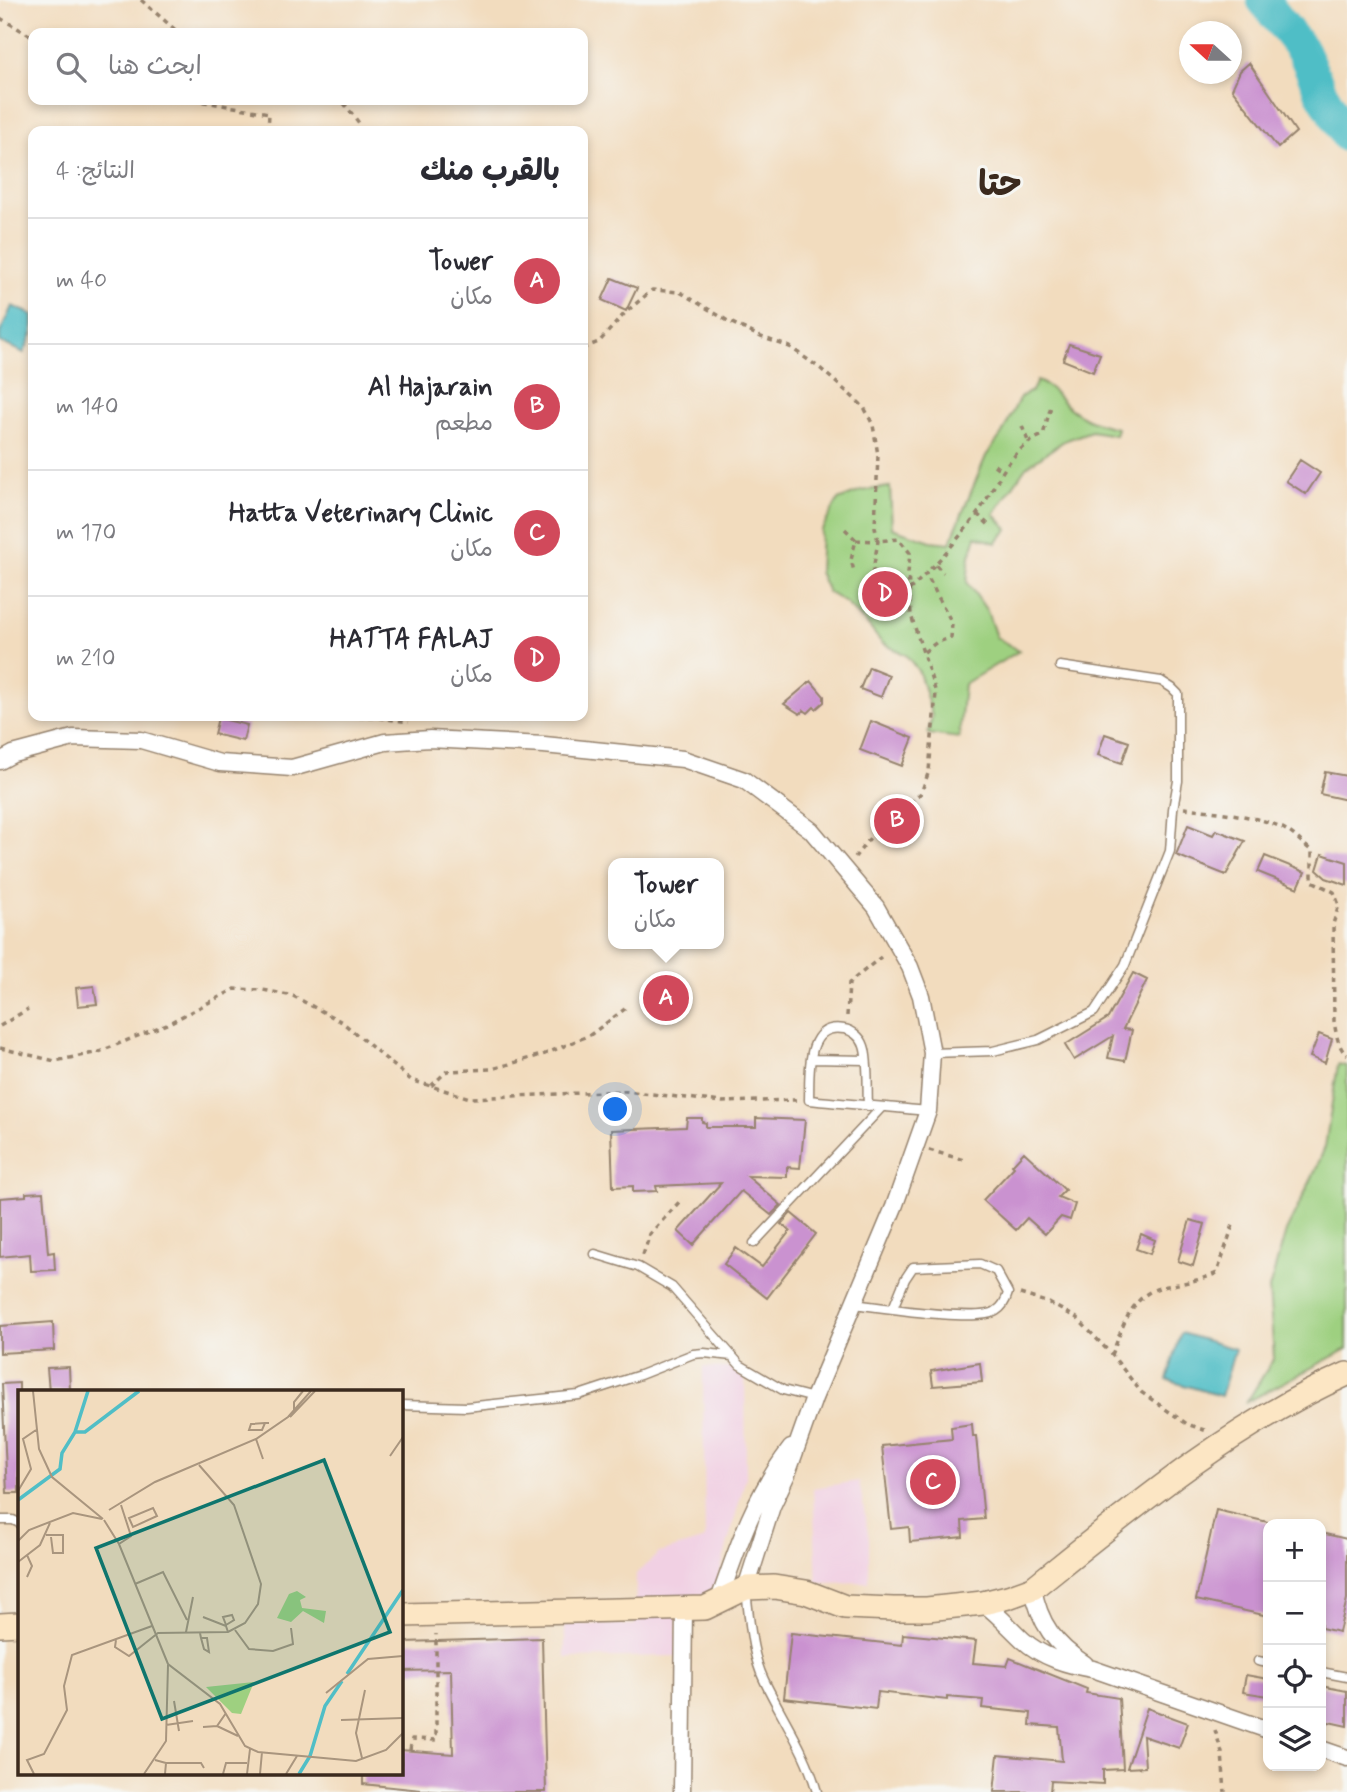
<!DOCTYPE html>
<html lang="ar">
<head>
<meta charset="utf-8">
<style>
	:root { --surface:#fff; --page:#f7f7f7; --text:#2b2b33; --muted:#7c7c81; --line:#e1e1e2; --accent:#d1495b }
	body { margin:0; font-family:Mynerve,"Playpen Sans Arabic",sans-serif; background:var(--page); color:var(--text); direction:rtl }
	.controls { position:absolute; right:21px; bottom:21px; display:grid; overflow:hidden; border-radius:14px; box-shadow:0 4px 10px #0003 }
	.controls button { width:63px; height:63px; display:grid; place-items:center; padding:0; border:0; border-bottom:2px solid var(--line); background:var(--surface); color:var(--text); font:35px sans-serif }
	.compass { position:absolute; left:1179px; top:21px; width:63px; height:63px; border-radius:50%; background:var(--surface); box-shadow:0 4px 10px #0003; rotate:291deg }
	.you { position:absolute; left:616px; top:1110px; width:24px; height:24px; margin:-18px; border:5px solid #fff; border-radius:50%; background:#1a73e8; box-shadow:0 0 0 10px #1a73e833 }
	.badge { display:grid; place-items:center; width:46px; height:46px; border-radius:50%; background:var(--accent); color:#fff; font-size:23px; font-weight:700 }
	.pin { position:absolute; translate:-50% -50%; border:4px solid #fff; box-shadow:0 2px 7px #0006 }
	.popup { position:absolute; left:608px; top:858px; width:116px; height:91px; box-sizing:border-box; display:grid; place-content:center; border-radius:14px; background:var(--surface); filter:drop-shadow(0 2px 5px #0005); font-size:23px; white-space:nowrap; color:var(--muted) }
	.popup b { font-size:26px; color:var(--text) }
	.popup::after { content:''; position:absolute; left:50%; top:100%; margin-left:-14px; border:14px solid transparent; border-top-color:var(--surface) }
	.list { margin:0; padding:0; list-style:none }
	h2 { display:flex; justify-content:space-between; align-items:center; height:91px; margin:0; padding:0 28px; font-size:30px }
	h2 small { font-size:23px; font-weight:400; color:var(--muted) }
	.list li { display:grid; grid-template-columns:46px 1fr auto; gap:21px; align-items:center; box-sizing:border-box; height:126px; padding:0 28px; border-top:2px solid var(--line) }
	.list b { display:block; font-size:26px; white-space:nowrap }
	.list p { margin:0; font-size:23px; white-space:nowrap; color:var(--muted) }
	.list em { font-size:23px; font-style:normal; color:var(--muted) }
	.icon { flex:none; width:38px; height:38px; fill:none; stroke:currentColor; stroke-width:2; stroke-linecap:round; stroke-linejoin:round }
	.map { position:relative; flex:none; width:1347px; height:1792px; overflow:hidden; direction:ltr }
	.search { position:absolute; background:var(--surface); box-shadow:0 4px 10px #0003; left:28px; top:28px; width:560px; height:77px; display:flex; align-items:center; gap:18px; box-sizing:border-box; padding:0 24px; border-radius:14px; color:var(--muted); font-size:26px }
	.panel { position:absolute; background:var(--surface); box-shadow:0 4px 10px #0003; left:28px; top:126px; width:560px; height:595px; border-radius:14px; direction:rtl }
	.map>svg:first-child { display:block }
</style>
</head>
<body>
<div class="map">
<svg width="1347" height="1792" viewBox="0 0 1347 1792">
	<rect width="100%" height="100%" fill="#f6f6f2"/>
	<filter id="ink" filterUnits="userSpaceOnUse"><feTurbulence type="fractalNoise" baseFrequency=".0143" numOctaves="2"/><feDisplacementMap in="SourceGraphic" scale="14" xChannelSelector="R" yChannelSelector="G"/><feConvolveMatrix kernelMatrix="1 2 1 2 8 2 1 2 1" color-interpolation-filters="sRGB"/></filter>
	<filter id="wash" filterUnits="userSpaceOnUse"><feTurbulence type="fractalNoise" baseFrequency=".00686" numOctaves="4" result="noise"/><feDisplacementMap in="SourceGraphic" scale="28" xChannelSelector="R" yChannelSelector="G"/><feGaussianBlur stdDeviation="1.57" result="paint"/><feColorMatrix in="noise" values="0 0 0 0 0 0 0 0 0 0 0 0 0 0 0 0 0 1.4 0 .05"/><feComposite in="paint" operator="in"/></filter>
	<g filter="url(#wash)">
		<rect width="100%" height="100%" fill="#f2dcbe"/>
		<path fill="#f1d0e3" d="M 703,1367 L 745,1369 L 746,1477 L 714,1594 L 677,1596 L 677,1656 L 565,1658 L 565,1624 L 635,1625 L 636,1574 L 659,1553 L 705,1539 Z
			M 859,1481 L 869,1539 L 869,1582 L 817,1583 L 813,1488 Z"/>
		<path fill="#9ed080" stroke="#6c7d4f" stroke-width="2" d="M 1037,381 C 1053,388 1051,389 1062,401 C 1077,417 1096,424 1117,428 L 1115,435 L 1091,431 L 1064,441 L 1026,467 L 994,514 L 1008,529 L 996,543 L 976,536 L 970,556 L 967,582 L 987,611 L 996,637 L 1019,651 L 964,684 L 959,738 L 928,734 L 932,716 L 919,672 L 906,655 L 882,643 L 867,624 L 846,603 L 828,592 L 819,572 L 821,531 L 838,500 L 861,491 L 890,487 L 892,528 L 931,541 L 950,543 L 986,456 L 1002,434 L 1020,397 L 1032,391 Z
			M 1338,1064 L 1347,1066 L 1347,1349 L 1247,1402 L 1274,1358 L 1269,1289 L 1286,1231 L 1313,1176 L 1325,1147 Z"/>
		<path fill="#50bec6" stroke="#467472" stroke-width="2" d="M 12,306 L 33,315 L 33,332 L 24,353 L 0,342 L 0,333 Z
			M 1181,1333 L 1235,1349 L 1221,1396 L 1167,1380 Z"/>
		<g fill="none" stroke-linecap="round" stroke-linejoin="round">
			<path stroke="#50bec6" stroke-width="33" d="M 1263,0 L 1303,51 L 1321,92 L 1347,136"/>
		</g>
		<g id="blocks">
			<path fill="#ca92d0" d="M 1249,63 L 1296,132 L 1278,148 L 1232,89 L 1240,71 Z
				M 612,278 L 637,288 L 626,311 L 602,300 Z
				M 1069,344 L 1100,354 L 1093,372 L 1063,360 Z
				M 1300,460 L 1320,473 L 1306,494 L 1286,481 Z
				M 869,667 L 889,675 L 881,697 L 860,689 Z
				M 811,681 L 824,696 L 824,702 L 816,709 L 814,707 L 808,713 L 804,710 L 800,714 L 784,704 Z
				M 218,718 L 247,725 L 243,741 L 214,734 Z
				M 871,721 L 913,738 L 902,766 L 860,750 Z
				M 1105,734 L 1129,742 L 1122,763 L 1098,755 Z
				M 1325,772 L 1347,776 L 1347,800 L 1320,794 Z
				M 1188,825 L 1213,835 L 1216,830 L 1245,841 L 1226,875 L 1176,855 Z
				M 1322,854 L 1347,862 L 1347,885 L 1326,878 L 1317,870 Z
				M 1265,856 L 1305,872 L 1298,888 L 1258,872 Z
				M 1133,973 L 1147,980 L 1123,1029 L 1132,1030 L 1125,1061 L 1108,1058 L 1113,1036 L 1074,1060 L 1065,1045 L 1108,1018 Z
				M 94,986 L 97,1004 L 78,1006 L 76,988 Z
				M 1319,1034 L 1332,1039 L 1325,1063 L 1310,1057 Z
				M 687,1118 L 702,1118 L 702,1122 L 706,1123 L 706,1127 L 756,1127 L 756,1118 L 805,1120 L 800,1168 L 787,1167 L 787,1177 L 747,1176 L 781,1205 L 771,1215 L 741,1191 L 693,1245 L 678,1231 L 721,1183 L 656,1186 L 657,1191 L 633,1192 L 633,1186 L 613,1187 L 611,1130 L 686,1127 Z
				M 1024,1152 L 1065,1190 L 1058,1197 L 1075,1204 L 1070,1220 L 1061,1217 L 1045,1234 L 1027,1218 L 1016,1230 L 983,1200 L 1014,1167 L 1012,1165 Z
				M 43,1192 L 48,1253 L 54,1252 L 55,1270 L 31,1271 L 30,1254 L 0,1257 L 0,1198 L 26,1196 L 26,1193 Z
				M 791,1213 L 816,1234 L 767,1298 L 724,1264 L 736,1248 L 762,1267 L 790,1231 L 781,1224 Z
				M 1190,1220 L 1205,1224 L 1193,1266 L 1178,1261 Z
				M 1141,1234 L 1155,1240 L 1150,1254 L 1136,1249 Z
				M 53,1322 L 54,1350 L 0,1353 L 0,1326 Z
				M 980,1363 L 982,1382 L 933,1386 L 931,1371 Z
				M 69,1367 L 70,1391 L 49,1391 L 47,1368 Z
				M 19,1383 L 19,1493 L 7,1493 L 2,1384 Z
				M 972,1424 L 973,1436 L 976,1436 L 984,1519 L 962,1521 L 963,1537 L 910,1542 L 909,1527 L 891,1529 L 882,1446 L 952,1439 L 951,1427 Z
				M 1216,1510 L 1268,1522 L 1268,1616 L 1196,1600 Z
				M 1321,1533 L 1347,1539 L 1347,1599 L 1339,1632 L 1321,1628 Z
				M 791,1633 L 902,1645 L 903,1634 L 976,1641 L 973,1663 L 1007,1666 L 1010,1658 L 1087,1689 L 1086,1693 L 1119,1698 L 1123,1769 L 1103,1770 L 1103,1784 L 1051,1781 L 1050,1792 L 994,1792 L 998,1755 L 1062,1761 L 1059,1727 L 1030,1725 L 1031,1713 L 982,1708 L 983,1700 L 947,1697 L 947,1700 L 878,1692 L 876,1709 L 784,1698 Z
				M 542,1638 L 546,1792 L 441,1792 L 363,1784 L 363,1773 L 401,1773 L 401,1750 L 453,1754 L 451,1670 L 401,1671 L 403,1642 Z
				M 1246,1675 L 1268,1679 L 1268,1696 L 1243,1692 Z
				M 1321,1686 L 1347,1691 L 1347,1726 L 1329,1722 L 1321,1725 Z
				M 1147,1708 L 1188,1723 L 1179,1748 L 1143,1736 L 1145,1767 L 1127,1768 Z"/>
		</g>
	</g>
	<g filter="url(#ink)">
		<use href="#blocks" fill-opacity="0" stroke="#96836e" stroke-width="2"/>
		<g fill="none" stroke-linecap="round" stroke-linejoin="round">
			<g stroke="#96836e" stroke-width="11">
				<path id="lane" d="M 932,1053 L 993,1051 L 1038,1040 L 1094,1012 L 1125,965 L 1170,851 L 1173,809 L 1178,781 L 1178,694 L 1172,688 L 1161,681 L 1060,666
					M 811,1059 L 866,1060
					M 868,1106 C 867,1090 869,1060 864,1046 C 861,1037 852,1030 844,1029 C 804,1022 810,1076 809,1100 C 848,1104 888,1107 928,1111
					M 754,1243 L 882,1107
					M 595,1254 L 638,1267 L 672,1287 L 740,1365 L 783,1390 L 814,1398
					M 854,1304 C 880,1307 978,1323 996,1311 C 1003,1307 1006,1300 1008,1293 L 996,1271 L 980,1264 L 913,1267 L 905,1279 L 893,1308
					M 401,1405 L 466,1407 L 579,1395 L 640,1375 L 693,1354 L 704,1353 L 732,1356
					M 0,1520 L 13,1520 L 19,1523
					M 746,1591 C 750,1621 751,1653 764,1680 C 782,1718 806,1751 817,1792
					M 1258,1661 L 1268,1663
					M 1321,1672 L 1347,1677"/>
			</g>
			<g stroke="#96836e" stroke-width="19">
				<path id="street" d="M 0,761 L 13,754 L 73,738 L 141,740 L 220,763 L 292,768 L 385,742 L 430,739 L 544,745 L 683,759 L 744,780 L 811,830 L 876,907 L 910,967 L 921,996 L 932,1053 L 928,1111 L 894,1207 L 814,1398 L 787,1474 L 772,1506 L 746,1588
					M 1033,1588 C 1039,1623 1055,1645 1085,1664
					M 718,1603 C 737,1548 755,1494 791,1448
					M 983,1603 C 998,1614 1010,1628 1023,1640 C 1043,1658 1068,1665 1093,1669 L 1268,1730
					M 1321,1749 L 1347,1758
					M 682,1792 L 684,1609"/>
			</g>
			<g stroke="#96836e" stroke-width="26">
				<path id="secondary" d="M 401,1615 L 705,1608 L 746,1588 L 774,1587 L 806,1592 L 845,1607 L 893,1609 L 927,1609 L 983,1603 L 1008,1597 L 1033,1588 C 1130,1510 1233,1424 1347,1374
					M 0,1625 L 19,1624"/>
			</g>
			<path stroke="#96836e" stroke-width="3.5" stroke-dasharray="5 5" stroke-linecap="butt" d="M 141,0 L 179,33
				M 0,18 L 33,37
				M 193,100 L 269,113 L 268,131
				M 334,100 L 343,102 L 359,123 L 358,131
				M 583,348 L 599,342 L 625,313 L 652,290 L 680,292 L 728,321 L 761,337 L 790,347 L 821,369 L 864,407 L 873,425 L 878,455 L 875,527 L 878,541 L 899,539 L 910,553 L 908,573 L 911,615 L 936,693 L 929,771 L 921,793 L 904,809 L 887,816 L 855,857
				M 1022,426 L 1028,441
				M 994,465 L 1002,471
				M 977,514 L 990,526
				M 845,529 L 856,540 L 851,560 L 854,571
				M 856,540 L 878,541 L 872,576
				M 936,565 L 943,573
				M 909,590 C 933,568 955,543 975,517 C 996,489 1007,449 1043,435 L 1051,406
				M 924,652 L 937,642 L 951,638 L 952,623 L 926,574
				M 299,716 L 380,718 L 409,722
				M 1184,808 C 1211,811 1264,816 1286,830 C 1295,835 1303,844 1312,851 L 1312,881 L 1334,892 L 1339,905 L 1333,924 L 1334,1021 C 1336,1033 1338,1048 1347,1055
				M 847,1016 L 849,983 L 881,957
				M 0,1026 L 28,1009
				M 0,1048 L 55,1061 L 99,1052 L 169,1023 L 235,989 L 263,990 L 293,996 L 342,1022 L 411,1080 L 470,1098 L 625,1091 L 722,1102 L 796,1100
				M 431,1086 L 447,1071 L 492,1069 L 545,1054 L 590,1035 L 626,1008
				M 929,1150 L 964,1160
				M 643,1255 L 650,1234 L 681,1200
				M 1020,1294 L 1049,1303 L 1077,1318 L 1112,1355 L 1141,1392 L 1187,1424 L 1207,1431
				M 1112,1355 C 1122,1328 1131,1294 1163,1287 C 1182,1283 1199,1281 1217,1273 L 1233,1225
				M 1215,1730 L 1222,1753 L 1225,1792
				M 410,1750 L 412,1739 L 436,1740 L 436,1634"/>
			<use href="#lane" stroke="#fff" stroke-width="8"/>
			<use href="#street" stroke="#fff" stroke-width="16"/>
			<use href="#secondary" stroke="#fce6c4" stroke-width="23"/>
		</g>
	</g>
	<g text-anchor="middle" stroke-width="6" stroke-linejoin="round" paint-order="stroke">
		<g font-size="35" font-weight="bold" fill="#3b2a1e" stroke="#f6f6f2">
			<text x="1000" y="195">حتا</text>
		</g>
	</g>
	<g transform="translate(18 1390)">
		<rect width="385" height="385" fill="#f2dcbe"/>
		<path d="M 279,201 L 288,207 L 282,210 L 284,218 L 308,221 L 306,233 L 285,221 L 273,232 L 259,228 L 271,204 ZM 236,292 L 223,324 L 214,323 L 188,297 Z" fill="#9ed080"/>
		<path fill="none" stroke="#50bec6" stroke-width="3.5" d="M 57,42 L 70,1M 0,110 L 42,79 L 44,63 L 57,42 L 67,42 L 121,1M 329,284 L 385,200M 281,384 L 292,366 L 307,316 L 324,291"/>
		<path fill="none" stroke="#a9957e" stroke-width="2" d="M 15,1 L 21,59 L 34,87 L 85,129M 276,20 L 276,12 L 285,1M 272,27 L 297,1M 247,33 L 244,40 L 231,40 L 233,34 L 247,33 L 251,33M 238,49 L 245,69M 372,66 L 385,47M 0,101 L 13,79 L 5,49 L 18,40M 135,118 L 139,126 L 115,137 L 111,128 ZM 91,120 L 137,92 L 238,49 L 270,27 L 293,1M 86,130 L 101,154 L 150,274 L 202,314 L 227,356 L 240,362 L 338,371 L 368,360 L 385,343M 28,145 L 45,145 L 45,163 L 35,163 L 33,147M 0,151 L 11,140 L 55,123 L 84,129M 101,154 L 113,146 L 103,115M 0,172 L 22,155 L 32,133M 9,187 L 14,176 L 9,165M 117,194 L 145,182 L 169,230M 185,227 L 208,236M 208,235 L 216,230 L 214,225 L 205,227 L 208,235 L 208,236 L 210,242M 217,240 L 231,259 L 255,261 L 275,254 L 273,238M 168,242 L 175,207M 182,243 L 183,248 L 186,259 L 191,262 L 189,248 L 183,248M 98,250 L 97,257 L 111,266 L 140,243 L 210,242 L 227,233 L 240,214 L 243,194 L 216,115 L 181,75M 308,303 L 350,269 L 385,266M 156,311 L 161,341M 323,330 L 385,328M 148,335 L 175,331M 199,336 L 220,346M 185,337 L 199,336 L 208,323M 344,368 L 338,343 L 347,300M 137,370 L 148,373 L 147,384M 148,373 L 183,373 L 186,378M 16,384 L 9,370 L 26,364 L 49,320 L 46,296 L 54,265 L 134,236M 126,384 L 148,351 L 150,275M 205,384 L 208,373 L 229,373M 229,384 L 232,359M 242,384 L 244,362M 268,384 L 279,366"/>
		<path fill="#0f766e" fill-opacity="0.15" stroke="#0f766e" stroke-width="3.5" d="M 306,70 L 372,242 L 144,329 L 78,158 Z"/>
		<rect width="385" height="385" fill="none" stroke="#3b2a1e" stroke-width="3.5"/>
	</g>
</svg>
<div class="controls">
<button>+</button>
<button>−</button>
<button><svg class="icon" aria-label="locate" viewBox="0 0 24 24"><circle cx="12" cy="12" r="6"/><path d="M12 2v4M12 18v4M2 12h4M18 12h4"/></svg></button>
<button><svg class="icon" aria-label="layers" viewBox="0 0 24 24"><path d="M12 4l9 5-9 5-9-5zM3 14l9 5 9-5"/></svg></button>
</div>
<svg class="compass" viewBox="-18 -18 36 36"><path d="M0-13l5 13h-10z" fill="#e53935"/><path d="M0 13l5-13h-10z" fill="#7c7c81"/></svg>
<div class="you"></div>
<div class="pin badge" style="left:666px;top:998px">A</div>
<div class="popup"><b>Tower</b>مكان</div>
<div class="pin badge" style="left:897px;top:821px">B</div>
<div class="pin badge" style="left:933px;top:1482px">C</div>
<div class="pin badge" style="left:885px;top:594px">D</div>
<div class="search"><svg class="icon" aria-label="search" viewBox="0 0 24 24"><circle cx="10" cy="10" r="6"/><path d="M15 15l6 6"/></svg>ابحث هنا</div>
<section class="panel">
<h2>بالقرب منك<small>النتائج: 4</small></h2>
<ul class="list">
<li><span class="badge">A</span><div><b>Tower</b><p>مكان</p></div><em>40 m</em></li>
<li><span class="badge">B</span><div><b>Al Hajarain</b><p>مطعم</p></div><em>140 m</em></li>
<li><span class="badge">C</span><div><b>Hatta Veterinary Clinic</b><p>مكان</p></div><em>170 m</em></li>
<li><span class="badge">D</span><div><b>HATTA FALAJ</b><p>مكان</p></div><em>210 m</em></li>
</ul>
</section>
</div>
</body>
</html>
